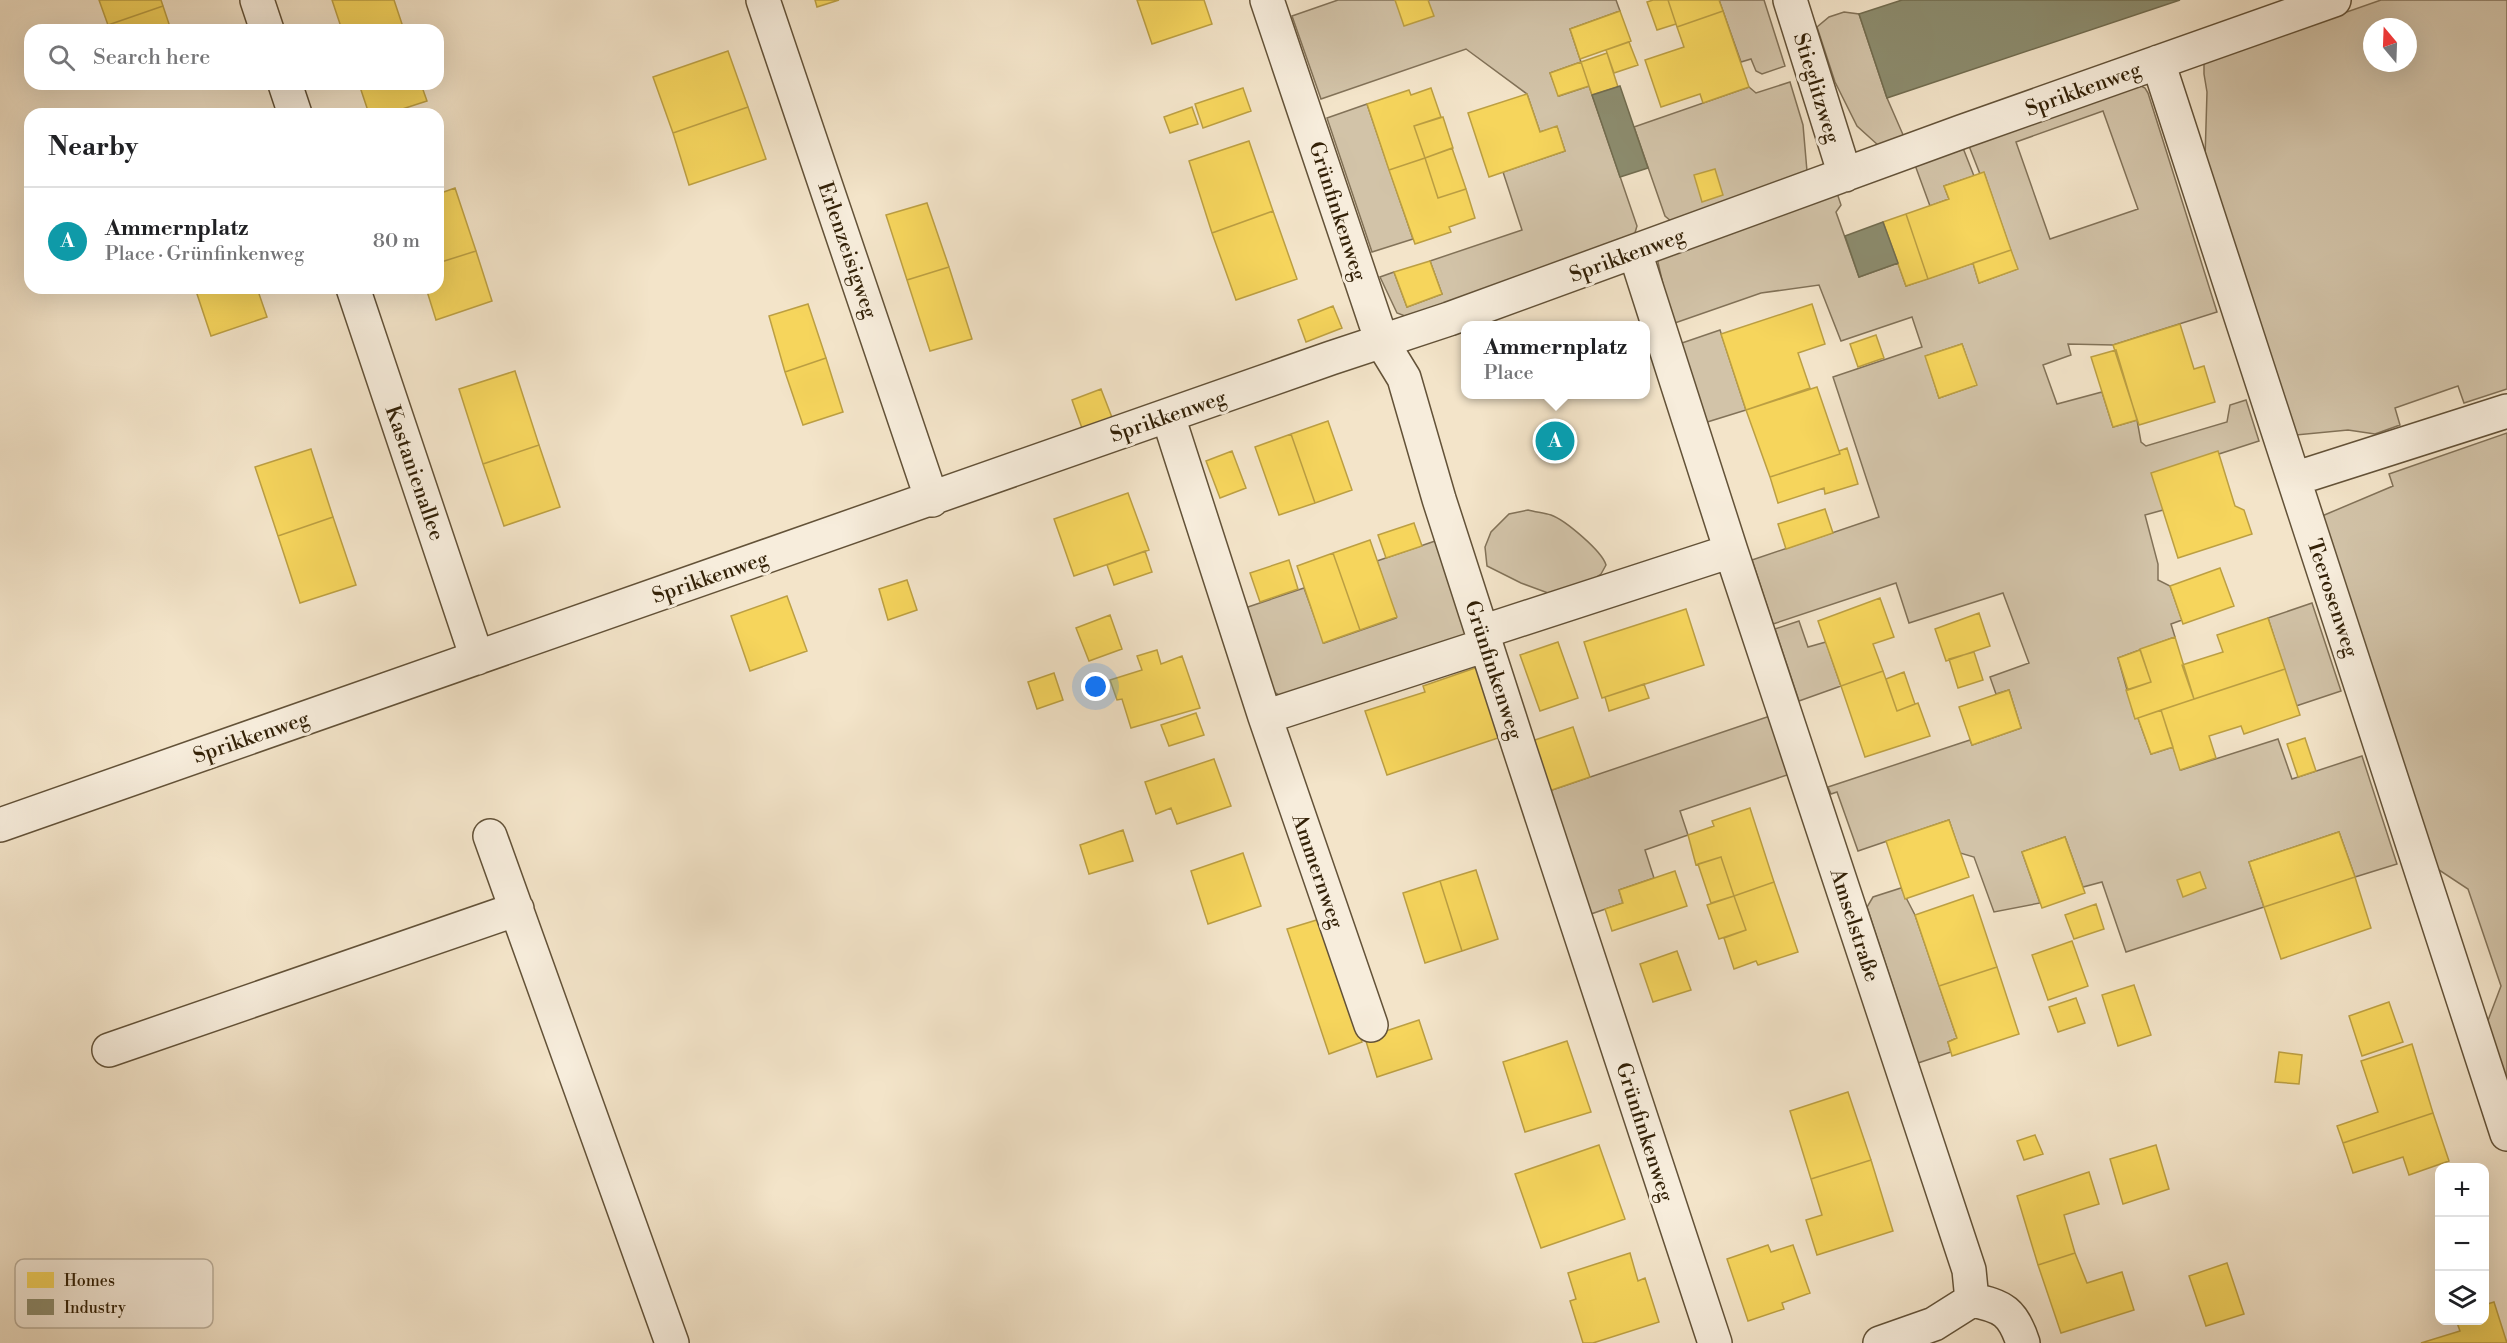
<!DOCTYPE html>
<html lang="en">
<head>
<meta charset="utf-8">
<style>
	:root { --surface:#fff; --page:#f2f2f2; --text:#202124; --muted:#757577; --line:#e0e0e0; --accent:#0b8043 }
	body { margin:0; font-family:"Libre Bodoni",serif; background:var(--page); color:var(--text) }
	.controls { position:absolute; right:18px; bottom:18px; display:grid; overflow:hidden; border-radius:12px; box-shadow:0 6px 24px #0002 }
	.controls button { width:54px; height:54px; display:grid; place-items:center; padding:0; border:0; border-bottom:2px solid var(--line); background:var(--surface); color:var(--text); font:30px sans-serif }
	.compass { position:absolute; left:2363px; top:18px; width:54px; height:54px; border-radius:50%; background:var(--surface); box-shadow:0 6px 24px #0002; rotate:341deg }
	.you { position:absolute; left:1096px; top:687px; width:21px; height:21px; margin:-15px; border:4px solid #fff; border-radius:50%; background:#1a73e8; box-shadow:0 0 0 9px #1a73e833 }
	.badge { display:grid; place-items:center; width:39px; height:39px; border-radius:50%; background:var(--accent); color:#fff; font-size:20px; font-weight:700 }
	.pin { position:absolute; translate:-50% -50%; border:3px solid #fff; box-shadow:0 2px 6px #0006 }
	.popup { position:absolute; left:1461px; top:321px; width:189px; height:78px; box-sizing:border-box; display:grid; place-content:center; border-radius:12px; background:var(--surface); filter:drop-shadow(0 2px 4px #0005); font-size:20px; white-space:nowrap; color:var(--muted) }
	.popup b { font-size:22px; color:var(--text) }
	.popup::after { content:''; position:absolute; left:50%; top:100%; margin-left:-12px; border:12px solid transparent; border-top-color:var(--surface) }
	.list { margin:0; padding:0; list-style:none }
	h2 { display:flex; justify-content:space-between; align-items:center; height:78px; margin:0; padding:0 24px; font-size:26px }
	h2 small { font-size:20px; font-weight:400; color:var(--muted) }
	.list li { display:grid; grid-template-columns:39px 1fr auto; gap:18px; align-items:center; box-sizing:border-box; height:108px; padding:0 24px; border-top:2px solid var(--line) }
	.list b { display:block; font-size:22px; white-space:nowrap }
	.list p { margin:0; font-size:20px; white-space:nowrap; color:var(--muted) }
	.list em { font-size:20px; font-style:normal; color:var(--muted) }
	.icon { flex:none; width:33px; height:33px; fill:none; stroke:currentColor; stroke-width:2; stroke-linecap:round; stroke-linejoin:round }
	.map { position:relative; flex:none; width:2507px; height:1343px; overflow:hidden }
	.search { position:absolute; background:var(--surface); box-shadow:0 6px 24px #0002; left:24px; top:24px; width:420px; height:66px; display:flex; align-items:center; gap:15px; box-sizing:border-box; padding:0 21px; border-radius:18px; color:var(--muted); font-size:22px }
	.panel { position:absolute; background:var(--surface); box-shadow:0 6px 24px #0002; left:24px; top:108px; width:420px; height:186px; border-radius:18px }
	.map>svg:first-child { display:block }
</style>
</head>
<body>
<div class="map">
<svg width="2507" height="1343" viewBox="0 0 2507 1343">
	<rect width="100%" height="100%" fill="#f3e4c9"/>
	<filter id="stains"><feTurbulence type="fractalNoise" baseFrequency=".00333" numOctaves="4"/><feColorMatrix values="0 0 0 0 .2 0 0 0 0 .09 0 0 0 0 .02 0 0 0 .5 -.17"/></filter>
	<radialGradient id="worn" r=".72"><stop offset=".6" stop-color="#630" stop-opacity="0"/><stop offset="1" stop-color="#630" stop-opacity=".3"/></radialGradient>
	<path fill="#d2c3a8" stroke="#827258" stroke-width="1.5" fill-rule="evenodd" d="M 1338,0 L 1616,0 L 1620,11 L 1570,29 L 1581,62 L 1550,73 L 1559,96 L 1589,86 L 1637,226 L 1634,236 L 1434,307 L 1405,316 L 1397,313 L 1380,277 L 1394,272 L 1407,307 L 1442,294 L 1430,261 L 1522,230 L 1503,172 L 1565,151 L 1557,127 L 1540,132 L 1527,94 L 1466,49 L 1321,99 L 1292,16 Z
		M 1719,0 L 1764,0 L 1785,66 L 1762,74 L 1756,71 L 1751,59 L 1741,62 Z
		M 2381,0 L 2507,0 L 2507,389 L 2464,403 L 2458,386 L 2395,408 L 2400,425 L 2375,434 L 2348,430 L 2296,435 L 2205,159 L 2207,92 L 2204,74 L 2204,62 ZM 2372,27 L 2408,27 L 2408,63 L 2372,63 Z
		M 1844,12 L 1859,14 L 1887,98 L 1904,137 L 1879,146 L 1857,126 L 1835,82 L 1817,27 L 1829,17 Z
		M 1790,82 L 1803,125 L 1807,171 L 1672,222 L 1665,216 L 1634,127 L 1749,87 L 1756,93 Z
		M 2139,85 L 2145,88 L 2148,93 L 2217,312 L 2113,345 L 2068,344 L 2071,355 L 2043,365 L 2057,404 L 2102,392 L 2113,427 L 2137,420 L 2141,442 L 2146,446 L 2227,422 L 2230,405 L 2246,400 L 2259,441 L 2219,454 L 2163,510 L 2145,515 L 2158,564 L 2158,580 L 2170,586 L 2182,620 L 2171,624 L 2175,637 L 2118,658 L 2135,718 L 2138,718 L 2151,754 L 2173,747 L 2181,770 L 2278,739 L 2292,779 L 2362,756 L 2397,864 L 2355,877 L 2339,832 L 2249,862 L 2264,907 L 2126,952 L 2102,882 L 2083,887 L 2065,837 L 2022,852 L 2040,903 L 1994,912 L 1974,857 L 1960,853 L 1949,820 L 1858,851 L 1837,792 L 1831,794 L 1828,787 L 1970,740 L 1972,745 L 2021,728 L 2009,690 L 1996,694 L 1990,677 L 2029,663 L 2003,593 L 1909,623 L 1896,583 L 1773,624 L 1752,560 L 1879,517 L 1833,377 L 1922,347 L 1912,317 L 1841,341 L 1819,285 L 1761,293 L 1672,324 L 1657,258 L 1837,193 L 1841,205 L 1836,212 L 1859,277 L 1898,263 L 1906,286 L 1973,263 L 1979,283 L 2017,269 L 1984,173 L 1980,174 L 1969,146 ZM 2103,111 L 2138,209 L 2050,239 L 2016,142 ZM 1962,344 L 1976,385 L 1939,398 L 1926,356 Z
		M 1367,104 L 1413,239 L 1372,252 L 1327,118 Z
		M 1963,148 L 1974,176 L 1944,186 L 1949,199 L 1930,206 L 1915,165 Z
		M 1720,330 L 1746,410 L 1704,423 L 1679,344 Z
		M 2507,433 L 2507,1092 L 2487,1023 L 2501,986 L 2468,889 L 2436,868 L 2322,516 L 2393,486 L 2389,474 Z
		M 1528,510 C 1536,512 1544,513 1551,515 C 1565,520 1602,551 1606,565 L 1601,574 L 1586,584 L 1548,593 L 1521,583 L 1487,566 L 1485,547 L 1491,532 L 1509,514 Z
		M 1438,540 L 1468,634 L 1282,697 L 1274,692 L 1245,608 L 1304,588 L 1324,643 L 1396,618 L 1377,561 Z
		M 2312,603 L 2341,691 L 2296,706 L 2268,618 Z
		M 1799,621 L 1808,647 L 1826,642 L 1841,686 L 1799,701 L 1775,629 Z
		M 1770,716 L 1790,774 L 1680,811 L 1688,835 L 1645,850 L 1654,878 L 1619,890 L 1623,903 L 1591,914 L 1549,791 Z
		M 1901,888 L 1915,915 L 1957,1038 L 1948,1042 L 1951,1052 L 1918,1063 L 1867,907 L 1873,897 Z"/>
	<path fill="#f6d55c" stroke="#bc9f42" stroke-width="1.5" d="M 99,0 L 161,0 L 163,6 L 108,25 Z
		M 332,0 L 394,0 L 404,30 L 342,30 Z
		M 815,0 L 839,0 L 817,7 Z
		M 1137,0 L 1204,0 L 1212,24 L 1152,44 Z
		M 1395,0 L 1428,0 L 1434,16 L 1404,26 Z
		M 1653,0 L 1668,0 L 1676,24 L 1657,30 L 1647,2 Z
		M 1668,0 L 1719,0 L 1723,11 L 1677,27 Z
		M 163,6 L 171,30 L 109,30 L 108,25 Z
		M 1620,11 L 1631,41 L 1580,59 L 1570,29 Z
		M 1723,11 L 1749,87 L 1703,103 L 1700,94 L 1661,107 L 1645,60 L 1684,47 L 1677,27 Z
		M 1629,42 L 1638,65 L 1614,73 L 1606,50 Z
		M 728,51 L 748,107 L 673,133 L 653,77 Z
		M 1607,53 L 1618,87 L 1592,95 L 1581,62 Z
		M 1581,62 L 1589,86 L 1558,96 L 1550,73 Z
		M 359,84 L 421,84 L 427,101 L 387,114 L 369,114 Z
		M 1243,88 L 1251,111 L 1203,128 L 1195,104 Z
		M 1431,88 L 1441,117 L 1414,126 L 1425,158 L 1389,170 L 1367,104 L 1409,90 L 1411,95 Z
		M 1527,94 L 1540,132 L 1557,126 L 1565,151 L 1489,177 L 1468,113 Z
		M 748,107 L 766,159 L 689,185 L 673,133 Z
		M 1192,107 L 1198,124 L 1170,133 L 1164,117 Z
		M 1443,117 L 1453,148 L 1425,158 L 1414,126 Z
		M 1249,141 L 1273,211 L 1212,233 L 1189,161 Z
		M 1452,148 L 1466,189 L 1438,198 L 1425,158 Z
		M 1425,158 L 1438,198 L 1466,189 L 1475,218 L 1449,227 L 1451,232 L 1415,244 L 1389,170 Z
		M 1715,169 L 1723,195 L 1702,202 L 1694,175 Z
		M 1984,172 L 2011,250 L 1928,279 L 1906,214 L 1949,199 L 1944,186 Z
		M 455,188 L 476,251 L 438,263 L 438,194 Z
		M 927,203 L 949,267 L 907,280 L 886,215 Z
		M 1273,211 L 1297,279 L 1236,300 L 1212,233 Z
		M 1906,214 L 1928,279 L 1906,286 L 1883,222 Z
		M 2011,250 L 2018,269 L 1979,283 L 1973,263 Z
		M 476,251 L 492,301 L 436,320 L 426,288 L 438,288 L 438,263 Z
		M 1430,261 L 1442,294 L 1407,307 L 1394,272 Z
		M 949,267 L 972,339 L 930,351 L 907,280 Z
		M 195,288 L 257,288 L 267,317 L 211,336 Z
		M 808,304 L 826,358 L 785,372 L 769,316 Z
		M 1812,304 L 1825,344 L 1798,353 L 1810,388 L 1746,410 L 1721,334 Z
		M 1333,306 L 1342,328 L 1306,342 L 1298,320 Z
		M 2180,324 L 2194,369 L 2204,366 L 2215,402 L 2139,425 L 2113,345 Z
		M 1876,335 L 1884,358 L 1858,367 L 1850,344 Z
		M 1962,344 L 1977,385 L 1939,398 L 1925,356 Z
		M 2116,350 L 2137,420 L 2113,427 L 2091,357 Z
		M 826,358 L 843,412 L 803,425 L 785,372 Z
		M 515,371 L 539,445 L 483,464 L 459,389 Z
		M 1817,387 L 1840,454 L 1770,477 L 1746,410 Z
		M 1101,389 L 1113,420 L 1083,431 L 1072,400 Z
		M 1328,421 L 1352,490 L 1315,503 L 1291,434 Z
		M 1291,434 L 1315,503 L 1279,515 L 1255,447 Z
		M 539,445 L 560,507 L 504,526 L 483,464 Z
		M 1847,448 L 1858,484 L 1825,494 L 1824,488 L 1778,503 L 1770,477 L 1840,454 L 1839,451 Z
		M 311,449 L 333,517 L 278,536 L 255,467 Z
		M 1232,451 L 1246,488 L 1220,498 L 1206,461 Z
		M 2218,451 L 2235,506 L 2244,510 L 2252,534 L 2178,558 L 2151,473 Z
		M 1128,493 L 1149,550 L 1074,576 L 1054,519 Z
		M 1825,509 L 1833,533 L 1786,549 L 1778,524 Z
		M 333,517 L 356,585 L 300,603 L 278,536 Z
		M 1414,523 L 1422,546 L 1386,558 L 1378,535 Z
		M 1370,540 L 1397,617 L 1360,630 L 1333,553 Z
		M 1145,551 L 1152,572 L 1114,585 L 1107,565 Z
		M 1333,553 L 1360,630 L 1323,643 L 1297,566 Z
		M 1289,560 L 1298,589 L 1260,602 L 1250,573 Z
		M 2220,568 L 2234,606 L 2183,624 L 2170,586 Z
		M 907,580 L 917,610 L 888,620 L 879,589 Z
		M 787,596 L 807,651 L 750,671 L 731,616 Z
		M 1880,598 L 1894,637 L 1873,644 L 1883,671 L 1841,686 L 1818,621 Z
		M 1686,609 L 1704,665 L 1602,698 L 1584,642 Z
		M 1979,613 L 1990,646 L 1946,661 L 1935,629 Z
		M 1110,615 L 1122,649 L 1089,661 L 1076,628 Z
		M 2268,618 L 2285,669 L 2194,699 L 2182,665 L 2223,652 L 2217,635 Z
		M 2175,637 L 2194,699 L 2135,719 L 2126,690 L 2151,682 L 2140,649 Z
		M 1558,642 L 1578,698 L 1540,711 L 1520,655 Z
		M 1157,650 L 1161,664 L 1182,656 L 1200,708 L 1131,728 L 1122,699 L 1117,700 L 1110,680 L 1142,670 L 1137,656 Z
		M 2140,650 L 2151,682 L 2128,690 L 2118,658 Z
		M 1974,652 L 1983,680 L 1958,688 L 1949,659 Z
		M 1478,667 L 1501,737 L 1387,775 L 1365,711 L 1425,692 L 1423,686 Z
		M 2285,669 L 2300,715 L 2244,734 L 2241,726 L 2209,736 L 2216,758 L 2180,770 L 2161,710 Z
		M 1883,671 L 1897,711 L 1918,703 L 1930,736 L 1865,757 L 1841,686 Z
		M 1904,672 L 1915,704 L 1897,711 L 1886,679 Z
		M 1054,673 L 1063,700 L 1037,709 L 1028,682 Z
		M 1644,684 L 1649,698 L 1609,711 L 1605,697 Z
		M 2009,690 L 2021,728 L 1972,745 L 1959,707 Z
		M 2161,710 L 2173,747 L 2151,754 L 2138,718 Z
		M 1196,713 L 1204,735 L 1169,746 L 1161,725 Z
		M 1573,727 L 1590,777 L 1549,791 L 1532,741 Z
		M 2305,738 L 2316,771 L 2298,777 L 2287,744 Z
		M 1214,759 L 1231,806 L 1177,824 L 1171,808 L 1156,814 L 1145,782 Z
		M 1750,808 L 1774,882 L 1734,896 L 1721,857 L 1696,865 L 1688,835 L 1714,826 L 1712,821 Z
		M 1949,820 L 1969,877 L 1905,899 L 1886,841 Z
		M 1123,830 L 1133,861 L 1089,874 L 1080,845 Z
		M 2339,832 L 2355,877 L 2264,907 L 2249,862 Z
		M 2065,837 L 2085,893 L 2042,908 L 2022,852 Z
		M 1243,853 L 1261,906 L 1208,924 L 1191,871 Z
		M 1721,857 L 1734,896 L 1711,903 L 1698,864 Z
		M 1476,870 L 1498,939 L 1462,951 L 1440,881 Z
		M 1675,871 L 1687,906 L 1612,931 L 1605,909 L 1623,903 L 1619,890 Z
		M 2200,872 L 2206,888 L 2183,897 L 2177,880 Z
		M 2355,877 L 2371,928 L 2281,959 L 2264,907 Z
		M 1440,881 L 1462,951 L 1425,963 L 1403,893 Z
		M 1774,882 L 1798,952 L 1758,965 L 1756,961 L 1734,969 L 1724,938 L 1746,930 L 1734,896 Z
		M 1973,895 L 1997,967 L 1939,986 L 1915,915 Z
		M 1734,896 L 1746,930 L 1719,939 L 1707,905 Z
		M 2096,904 L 2104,929 L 2074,939 L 2065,915 Z
		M 1320,919 L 1362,1042 L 1329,1054 L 1287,929 Z
		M 2072,941 L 2088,986 L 2048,1000 L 2032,955 Z
		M 1677,951 L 1691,990 L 1653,1002 L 1640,964 Z
		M 1997,967 L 2019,1034 L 1952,1056 L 1948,1042 L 1957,1038 L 1939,986 Z
		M 2134,985 L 2151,1035 L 2118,1046 L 2102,995 Z
		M 2076,998 L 2085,1023 L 2058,1032 L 2049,1007 Z
		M 2389,1002 L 2403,1042 L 2362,1056 L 2349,1016 Z
		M 1419,1020 L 1432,1059 L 1377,1077 L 1365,1038 Z
		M 1567,1041 L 1591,1112 L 1525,1132 L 1503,1062 Z
		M 2412,1044 L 2433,1113 L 2343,1143 L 2337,1126 L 2378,1112 L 2361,1061 Z
		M 2279,1052 L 2302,1055 L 2299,1084 L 2275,1082 Z
		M 1848,1092 L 1871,1160 L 1811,1179 L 1790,1111 Z
		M 2433,1113 L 2449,1161 L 2409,1175 L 2403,1157 L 2353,1173 L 2343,1143 Z
		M 2035,1135 L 2043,1154 L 2024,1160 L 2017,1141 Z
		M 1599,1145 L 1625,1219 L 1541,1248 L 1515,1174 Z
		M 2156,1145 L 2169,1189 L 2123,1204 L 2110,1159 Z
		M 1871,1160 L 1893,1231 L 1817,1255 L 1806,1220 L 1822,1215 L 1811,1179 Z
		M 2089,1172 L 2099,1204 L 2064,1215 L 2075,1253 L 2038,1265 L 2017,1196 Z
		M 1768,1245 L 1771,1252 L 1793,1245 L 1810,1293 L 1782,1303 L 1784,1309 L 1748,1321 L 1727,1259 Z
		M 1630,1253 L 1638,1281 L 1645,1278 L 1659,1322 L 1593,1343 L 1583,1343 L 1570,1301 L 1576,1299 L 1568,1273 Z
		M 2075,1253 L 2087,1283 L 2122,1272 L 2134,1310 L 2061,1333 L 2038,1265 Z
		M 2227,1263 L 2244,1314 L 2206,1326 L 2189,1276 Z
		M 2494,1302 L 2507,1343 L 2421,1343 L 2460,1331 L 2456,1320 L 2484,1320 L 2484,1305 Z"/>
	<path fill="#8c8c6e" stroke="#716c4f" stroke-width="1.5" d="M 1902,0 L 2180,0 L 1887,98 L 1859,14 Z
		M 1620,86 L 1648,168 L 1620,177 L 1592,95 Z
		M 1883,222 L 1898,263 L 1859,277 L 1845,236 Z"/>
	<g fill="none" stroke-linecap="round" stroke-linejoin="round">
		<g stroke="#635238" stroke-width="36">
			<path id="minor" d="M 257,0 L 267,30
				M 763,0 L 932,500
				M 1267,0 L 1382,342 L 1404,378 L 1439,499 L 1519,747 L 1715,1343
				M 1790,0 L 1845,175
				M 2158,62 L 2507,1134
				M 285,84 L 295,114
				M 1635,252 L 1731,551 L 1969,1270 L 1972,1300 C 2003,1306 2013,1312 2023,1343
				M 353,288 L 477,658
				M 1168,416 L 1265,717 L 1486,645
				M 2294,479 L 2507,411
				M 1482,632 L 1731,551
				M 1265,717 L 1371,1025
				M 0,825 L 1331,358 L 1449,319 L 1961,132 L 2334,0
				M 490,836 L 672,1343
				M 109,1050 L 517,909
				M 1880,1343 L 1934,1324 L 1972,1300"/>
		</g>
		<use href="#minor" stroke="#f7eddc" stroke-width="33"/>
	</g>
	<g text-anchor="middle" stroke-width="6" stroke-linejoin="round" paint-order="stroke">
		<g font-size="21" fill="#332107" stroke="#f7eddc">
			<text transform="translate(1817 88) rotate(73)" y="7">Stieglitzweg</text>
			<text transform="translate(2083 89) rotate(-20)" y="7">Sprikkenweg</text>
			<text transform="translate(1338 211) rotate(72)" y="7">Grünfinkenweg</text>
			<text transform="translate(848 250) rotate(71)" y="7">Erlenzeisigweg</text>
			<text transform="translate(1627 255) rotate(-20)" y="7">Sprikkenweg</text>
			<text transform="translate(1168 416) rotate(-19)" y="7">Sprikkenweg</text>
			<text transform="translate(415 473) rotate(71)" y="7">Kastanienallee</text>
			<text transform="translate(710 577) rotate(-19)" y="7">Sprikkenweg</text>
			<text transform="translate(2333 598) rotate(72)" y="7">Teerosenweg</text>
			<text transform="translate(1494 670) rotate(72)" y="7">Grünfinkenweg</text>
			<text transform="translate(251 737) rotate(-19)" y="7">Sprikkenweg</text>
			<text transform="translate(1318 871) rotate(71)" y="7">Ammernweg</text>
			<text transform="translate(1855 925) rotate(72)" y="7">Amselstraße</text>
			<text transform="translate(1645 1132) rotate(72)" y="7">Grünfinkenweg</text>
		</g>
	</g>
	<rect x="15" y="1259" width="198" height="69" rx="9" fill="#f7eddc" stroke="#bcb09c" stroke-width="1.5"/>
	<rect x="27" y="1272" width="27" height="16" fill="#f6d55c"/>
	<rect x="27" y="1299" width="27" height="16" fill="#8c8c6e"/>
	<g font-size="16" fill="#332107">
		<text x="64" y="1286">Homes</text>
		<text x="64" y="1313">Industry</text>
	</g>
	<rect width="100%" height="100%" filter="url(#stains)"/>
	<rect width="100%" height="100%" fill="url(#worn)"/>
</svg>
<div class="controls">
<button>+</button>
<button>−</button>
<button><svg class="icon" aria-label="layers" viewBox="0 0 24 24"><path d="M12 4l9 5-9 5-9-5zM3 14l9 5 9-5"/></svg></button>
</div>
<svg class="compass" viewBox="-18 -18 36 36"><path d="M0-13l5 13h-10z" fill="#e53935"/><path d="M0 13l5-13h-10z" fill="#757577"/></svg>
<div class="you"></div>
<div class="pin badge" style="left:1555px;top:441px;background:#0f9aa8">A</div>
<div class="popup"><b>Ammernplatz</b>Place</div>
<div class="search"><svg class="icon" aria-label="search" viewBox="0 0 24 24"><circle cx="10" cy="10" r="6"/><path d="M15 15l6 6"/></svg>Search here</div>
<section class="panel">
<h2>Nearby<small></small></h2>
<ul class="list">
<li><span class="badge" style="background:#0f9aa8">A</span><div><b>Ammernplatz</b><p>Place · Grünfinkenweg</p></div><em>80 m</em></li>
</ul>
</section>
</div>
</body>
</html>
